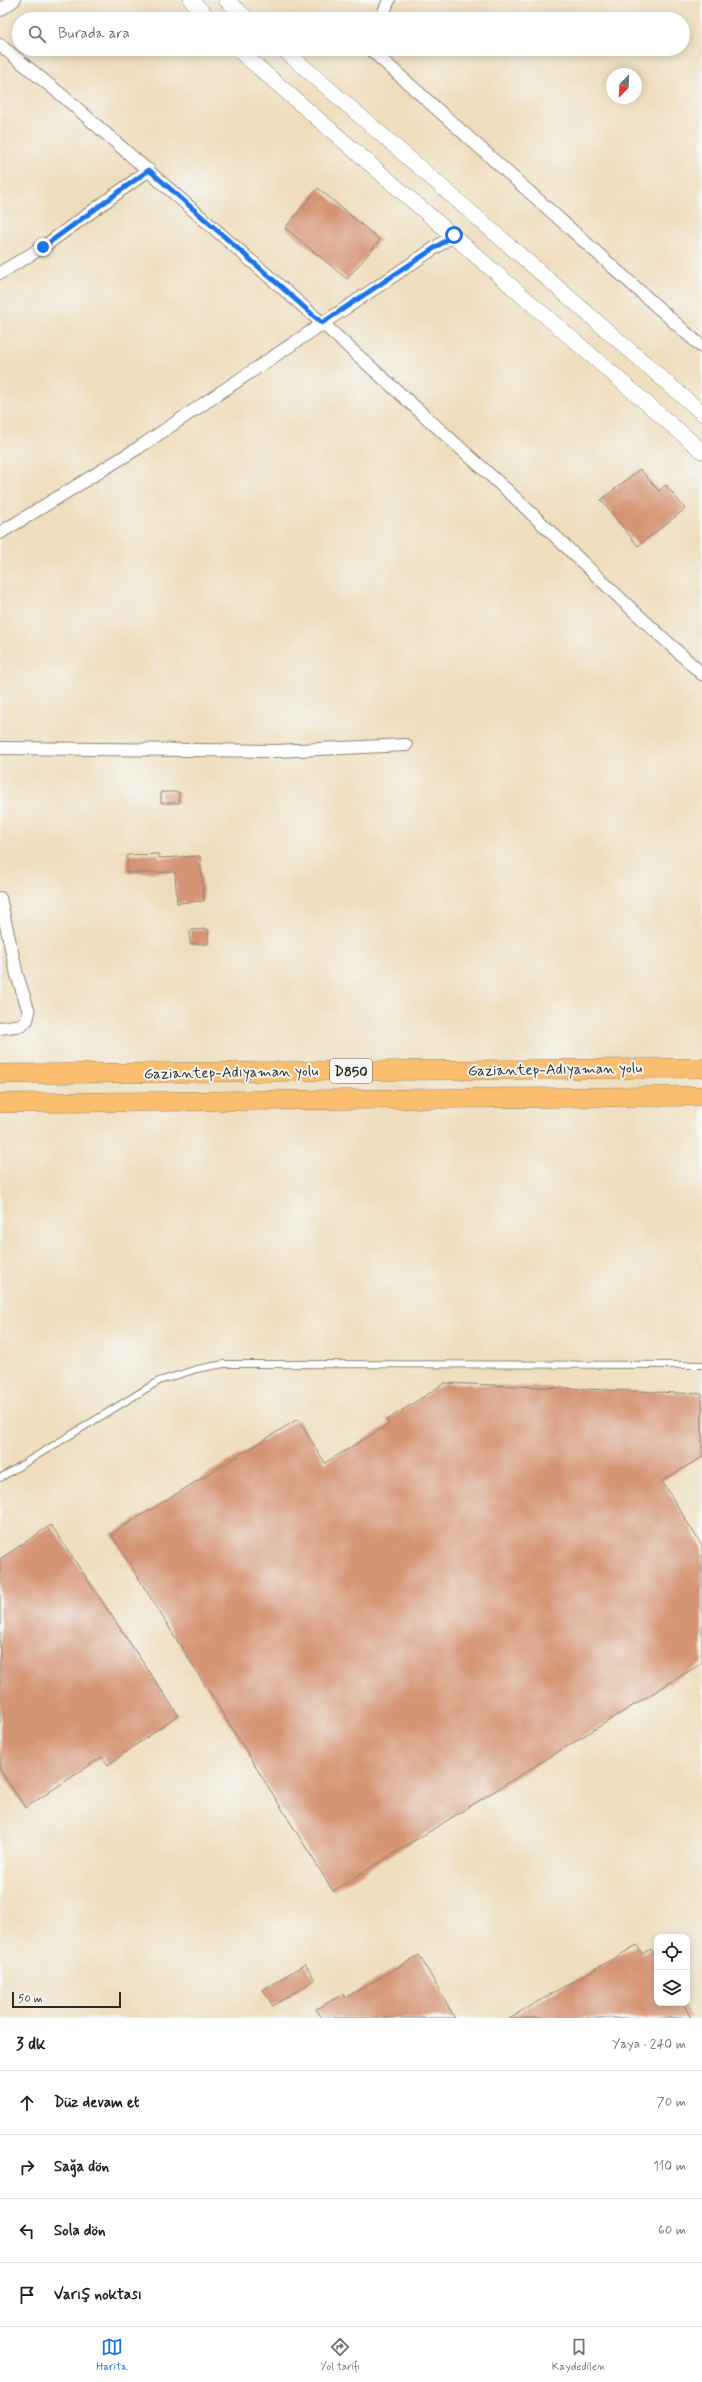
<!DOCTYPE html>
<html lang="tr">
<head>
<meta charset="utf-8">
<style>
	:root { --surface:#fff; --page:#f2f2f2; --text:#202124; --muted:#757577; --line:#e0e0e0; --accent:#1a73e8 }
	body { margin:0; font-family:Mynerve,sans-serif; background:var(--page); color:var(--text) }
	.controls { position:absolute; right:12px; bottom:12px; display:grid; overflow:hidden; border-radius:8px; box-shadow:0 2px 10px #0003 }
	.controls button { width:36px; height:36px; display:grid; place-items:center; padding:0; border:0; border-bottom:1px solid var(--line); background:var(--surface); color:var(--text); font:20px sans-serif }
	.compass { position:absolute; left:606px; top:68px; width:36px; height:36px; border-radius:50%; background:var(--surface); box-shadow:0 2px 10px #0003; rotate:204deg }
	.scale { position:absolute; left:12px; bottom:10px; width:109px; box-sizing:border-box; padding-left:4px; border:2px solid #2b2b2b; border-top:0; font-size:11px; line-height:14px; white-space:nowrap; color:#2b2b2b; -webkit-text-stroke:3px #f6f6f2; paint-order:stroke }
	.stop { position:absolute; width:12px; height:12px; margin:-9px; border:3px solid #1a73e8; border-radius:50%; background:#fff }
	.stop.end { background:#1a73e8; border-color:#fff; box-shadow:0 1px 4px #0008 }
	.list { margin:0; padding:0; list-style:none }
	h2 { display:flex; justify-content:space-between; align-items:center; height:52px; margin:0; padding:0 16px; font-size:17px }
	h2 small { font-size:13px; font-weight:400; color:var(--muted) }
	.list li { display:grid; grid-template-columns:26px 1fr auto; gap:12px; align-items:center; box-sizing:border-box; height:64px; padding:0 16px; border-top:1px solid var(--line) }
	.list b { display:block; font-size:15px; white-space:nowrap }
	.list em { font-size:13px; font-style:normal; color:var(--muted) }
	.icon { flex:none; width:22px; height:22px; fill:none; stroke:currentColor; stroke-width:2; stroke-linecap:round; stroke-linejoin:round }
	.map { position:relative; flex:none; width:702px; height:2018px; overflow:hidden }
	.search { position:absolute; background:var(--surface); box-shadow:0 2px 10px #0003; left:12px; right:12px; top:12px; height:44px; display:flex; align-items:center; gap:10px; box-sizing:border-box; padding:0 14px; border-radius:22px; color:var(--muted); font-size:15px }
	.sheet { height:308px; background:var(--surface) }
	nav { display:flex; justify-content:space-around; align-items:center; box-sizing:border-box; height:56px; border-top:1px solid var(--line); background:var(--surface); font-size:11px; color:var(--muted) }
	nav a { display:grid; justify-items:center; gap:2px }
	nav .on { color:var(--accent) }
	.map>svg:first-child { display:block }
</style>
</head>
<body>
<div class="map">
<svg width="702" height="2018" viewBox="0 0 702 2018">
	<rect width="100%" height="100%" fill="#f6f6f2"/>
	<filter id="ink" filterUnits="userSpaceOnUse"><feTurbulence type="fractalNoise" baseFrequency=".025" numOctaves="2"/><feDisplacementMap in="SourceGraphic" scale="8" xChannelSelector="R" yChannelSelector="G"/><feConvolveMatrix kernelMatrix="1 2 1 2 8 2 1 2 1" color-interpolation-filters="sRGB"/></filter>
	<filter id="wash" filterUnits="userSpaceOnUse"><feTurbulence type="fractalNoise" baseFrequency=".012" numOctaves="4" result="noise"/><feDisplacementMap in="SourceGraphic" scale="16" xChannelSelector="R" yChannelSelector="G"/><feGaussianBlur stdDeviation="0.9" result="paint"/><feColorMatrix in="noise" values="0 0 0 0 0 0 0 0 0 0 0 0 0 0 0 0 0 1.4 0 .05"/><feComposite in="paint" operator="in"/></filter>
	<g filter="url(#wash)">
		<rect width="100%" height="100%" fill="#efdebe"/>
		<g id="blocks">
			<path fill="#d59474" d="M 318,188 L 380,240 L 347,279 L 285,228 Z
				M 640,469 L 659,491 L 666,485 L 685,509 L 638,546 L 601,500 Z
				M 161,792 L 179,792 L 179,803 L 161,803 Z
				M 159,854 L 159,858 L 200,856 L 204,901 L 177,903 L 175,872 L 127,873 L 127,855 Z
				M 208,929 L 208,944 L 190,944 L 190,930 Z
				M 445,1383 L 702,1394 L 702,1457 L 662,1481 L 702,1546 L 702,1663 L 333,1891 L 111,1534 L 298,1419 L 325,1463 L 389,1424 L 387,1420 Z
				M 51,1525 L 178,1715 L 108,1765 L 102,1757 L 25,1808 L 0,1770 L 0,1559 Z
				M 637,1945 L 642,1954 L 651,1949 L 657,1959 L 657,2003 L 683,2003 L 691,2018 L 509,2018 Z
				M 419,1955 L 455,2018 L 322,2018 L 316,2009 L 343,1994 L 345,1998 Z
				M 305,1964 L 315,1980 L 273,2006 L 263,1990 Z"/>
		</g>
	</g>
	<g filter="url(#ink)">
		<use href="#blocks" fill-opacity="0" stroke="#8d8474" stroke-width="1"/>
		<g fill="none" stroke-linecap="round" stroke-linejoin="round">
			<g stroke="#8d8474" stroke-width="8">
				<path id="service" d="M 0,1478 L 159,1381 L 197,1369 L 224,1364 L 702,1365"/>
			</g>
			<g stroke="#8d8474" stroke-width="14">
				<path id="minor" d="M 0,10 L 14,0
					M 381,19 L 389,0
					M 0,45 L 64,97 L 322,323 L 510,493 L 625,603 L 702,674
					M 370,49 L 702,347
					M 0,273 L 43,247 L 149,170
					M 0,533 L 138,448 L 454,235
					M 0,748 L 276,751 L 406,745
					M 0,898 L 17,975 L 29,1012 L 27,1020 L 22,1025 L 0,1028"/>
			</g>
			<g stroke="#8d8474" stroke-width="16">
				<path id="tertiary" d="M 191,0 L 209,19
					M 226,0 L 248,19
					M 237,49 L 702,451
					M 283,49 L 702,413"/>
			</g>
			<g stroke="#8d8474" stroke-width="20">
				<path id="trunk" d="M 0,1074 L 702,1068
					M 0,1103 L 702,1096"/>
			</g>
			<use href="#service" stroke="#fff" stroke-width="6"/>
			<use href="#minor" stroke="#fff" stroke-width="12"/>
			<use href="#tertiary" stroke="#fff" stroke-width="15"/>
			<use href="#trunk" stroke="#fbbe6e" stroke-width="19"/>
		</g>
	</g>
	<g fill="none" stroke-linecap="round" stroke-linejoin="round" filter="url(#ink)">
		<path stroke="#1a73e8" stroke-width="5" d="M 43,247 L 149,170 L 322,323 L 454,235"/>
	</g>
	<g text-anchor="middle" stroke-width="4" stroke-linejoin="round" paint-order="stroke">
		<rect fill="#f6f6f2" stroke="#686867" stroke-width="1" x="330" y="1059" width="42" height="24" rx="3"/>
		<g font-size="14" font-weight="bold" fill="#2b2b2b">
			<text x="351" y="1076">D850</text>
		</g>
		<g font-size="15" fill="#2b2b2b" stroke="#f6f6f2">
			<text transform="translate(555 1069) rotate(-1)" y="5">Gaziantep-Adıyaman yolu</text>
			<text transform="translate(231 1072) rotate(-1)" y="5">Gaziantep-Adıyaman yolu</text>
		</g>
	</g>
</svg>
<div class="controls">
<button><svg class="icon" aria-label="locate" viewBox="0 0 24 24"><circle cx="12" cy="12" r="6"/><path d="M12 2v4M12 18v4M2 12h4M18 12h4"/></svg></button>
<button><svg class="icon" aria-label="layers" viewBox="0 0 24 24"><path d="M12 4l9 5-9 5-9-5zM3 14l9 5 9-5"/></svg></button>
</div>
<svg class="compass" viewBox="-18 -18 36 36"><path d="M0-13l5 13h-10z" fill="#e53935"/><path d="M0 13l5-13h-10z" fill="#757577"/></svg>
<div class="scale">50 m</div>
<div class="stop" style="left:454px;top:235px"></div>
<div class="stop end" style="left:43px;top:247px"></div>
<div class="search"><svg class="icon" aria-label="search" viewBox="0 0 24 24"><circle cx="10" cy="10" r="6"/><path d="M15 15l6 6"/></svg>Burada ara</div>
</div>
<section class="sheet">
<h2>3 dk<small>Yaya · 240 m</small></h2>
<ul class="list">
<li><svg class="icon" aria-label="ahead" viewBox="0 0 24 24"><path d="M12 20V5M6 11l6-6 6 6"/></svg><div><b>Düz devam et</b></div><em>70 m</em></li>
<li><svg class="icon" aria-label="right" viewBox="0 0 24 24"><path d="M7 20v-9h11M14 6l5 5-5 5"/></svg><div><b>Sağa dön</b></div><em>110 m</em></li>
<li><svg class="icon" aria-label="left" viewBox="0 0 24 24"><path d="M17 20v-9H6M10 6l-5 5 5 5"/></svg><div><b>Sola dön</b></div><em>60 m</em></li>
<li><svg class="icon" aria-label="arrive" viewBox="0 0 24 24"><path d="M6 21V4h12l-3 4 3 4H6"/></svg><div><b>Varış noktası</b></div></li>
</ul>
</section>
<nav>
<a class="on"><svg class="icon" aria-label="map" viewBox="0 0 24 24"><path d="M3 6l6-2 6 2 6-2v14l-6 2-6-2-6 2zM9 4v14M15 6v14"/></svg>Harita</a>
<a><svg class="icon" aria-label="directions" viewBox="0 0 24 24"><path d="M12 3l9 9-9 9-9-9zM9 14v-3h6M13 9l2 2-2 2"/></svg>Yol tarifi</a>
<a><svg class="icon" aria-label="saved" viewBox="0 0 24 24"><path d="M7 4h10v16l-5-4-5 4z"/></svg>Kaydedilen</a>
</nav>
</body>
</html>
